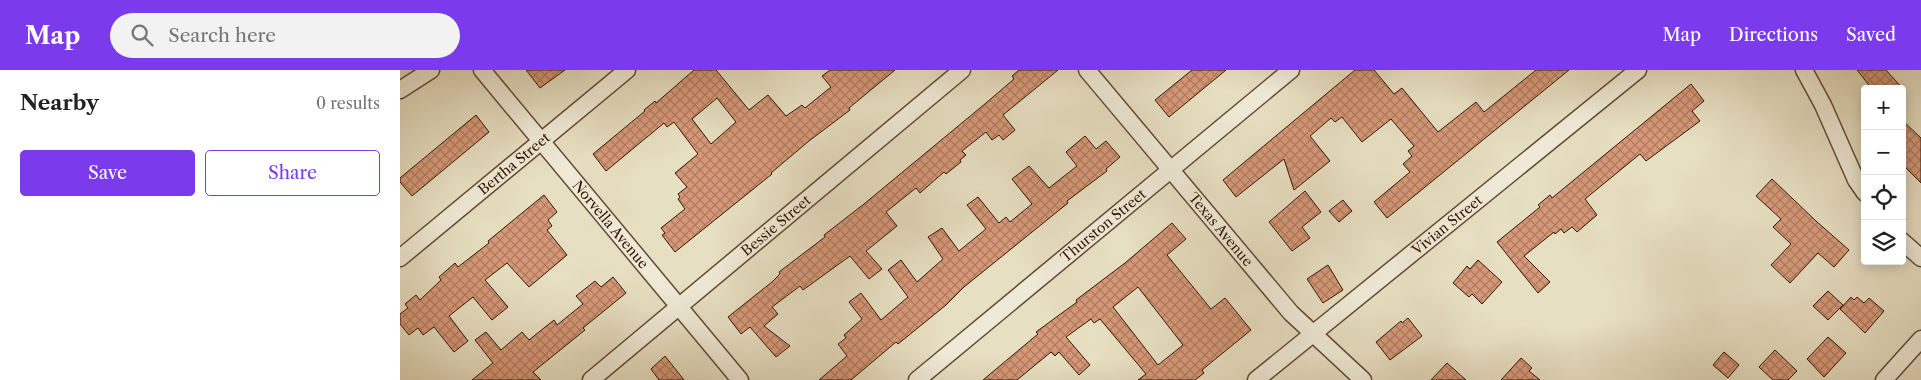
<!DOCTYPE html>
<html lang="en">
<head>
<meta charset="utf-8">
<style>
	:root { --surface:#fff; --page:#f2f2f2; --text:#222; --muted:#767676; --line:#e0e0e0; --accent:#7c3aed }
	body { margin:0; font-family:"Libre Caslon Text",serif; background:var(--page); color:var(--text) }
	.controls { position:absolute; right:15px; top:15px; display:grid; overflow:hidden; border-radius:5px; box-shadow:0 2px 12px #0003 }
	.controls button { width:45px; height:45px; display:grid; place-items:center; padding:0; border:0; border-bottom:1px solid var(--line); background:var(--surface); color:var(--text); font:25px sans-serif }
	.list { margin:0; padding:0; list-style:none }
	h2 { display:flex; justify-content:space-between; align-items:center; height:65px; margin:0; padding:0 20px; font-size:21px }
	h2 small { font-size:16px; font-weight:400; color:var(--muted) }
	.actions { display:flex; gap:10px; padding:15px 20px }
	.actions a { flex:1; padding:11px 0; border:1px solid var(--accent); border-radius:5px; text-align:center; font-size:18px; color:var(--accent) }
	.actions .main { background:var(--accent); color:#fff }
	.icon { flex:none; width:28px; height:28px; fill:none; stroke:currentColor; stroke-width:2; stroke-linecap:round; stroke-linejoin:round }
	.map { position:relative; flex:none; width:1521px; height:310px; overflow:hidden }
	header { display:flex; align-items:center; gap:30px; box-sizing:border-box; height:70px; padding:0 25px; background:var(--accent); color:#fff }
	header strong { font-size:24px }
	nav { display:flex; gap:28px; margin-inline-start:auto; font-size:18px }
	.search { width:350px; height:45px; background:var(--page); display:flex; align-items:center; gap:12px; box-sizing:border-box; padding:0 18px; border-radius:28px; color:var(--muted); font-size:19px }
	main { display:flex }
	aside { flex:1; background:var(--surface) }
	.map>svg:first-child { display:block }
</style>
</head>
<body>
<header>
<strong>Map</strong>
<div class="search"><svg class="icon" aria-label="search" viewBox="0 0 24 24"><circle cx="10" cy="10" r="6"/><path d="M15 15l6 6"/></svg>Search here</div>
<nav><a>Map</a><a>Directions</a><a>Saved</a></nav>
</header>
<main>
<aside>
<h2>Nearby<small>0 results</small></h2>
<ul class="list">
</ul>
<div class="actions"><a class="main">Save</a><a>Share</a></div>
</aside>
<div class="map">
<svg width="1521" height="310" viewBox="0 0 1521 310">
	<defs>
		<pattern id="building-cross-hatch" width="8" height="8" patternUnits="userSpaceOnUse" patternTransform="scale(1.25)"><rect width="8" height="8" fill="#d69878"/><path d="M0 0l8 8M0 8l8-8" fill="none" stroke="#ae7b60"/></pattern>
	</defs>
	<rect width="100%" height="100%" fill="#e7dfc2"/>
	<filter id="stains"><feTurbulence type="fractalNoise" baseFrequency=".004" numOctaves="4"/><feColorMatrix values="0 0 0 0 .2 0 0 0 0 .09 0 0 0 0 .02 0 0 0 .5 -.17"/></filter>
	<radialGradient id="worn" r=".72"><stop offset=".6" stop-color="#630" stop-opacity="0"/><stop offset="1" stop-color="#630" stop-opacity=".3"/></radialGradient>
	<path fill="url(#building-cross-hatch)" stroke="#361804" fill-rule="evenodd" d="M 126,0 L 165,0 L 140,18 Z
		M 294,0 L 316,0 L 349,40 L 368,25 L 386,46 L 402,35 L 405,38 L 431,17 L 422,6 L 430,0 L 495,0 L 449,38 L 450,40 L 409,71 L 371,103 L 372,104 L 275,182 L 262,165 L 265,163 L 261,158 L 285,139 L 278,129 L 280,127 L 278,124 L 287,117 L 275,103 L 298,84 L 274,52 L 267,57 L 264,53 L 206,101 L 193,84 L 245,41 L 244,40 L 255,31 L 256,33 ZM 317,28 L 336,52 L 311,74 L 292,49 Z
		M 619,0 L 658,0 L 603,45 L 615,60 L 603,70 L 599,65 L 592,70 L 586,62 L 562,81 L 566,85 L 560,90 L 561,92 L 546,104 L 544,102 L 520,123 L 516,118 L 486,142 L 497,156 L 466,181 L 482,199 L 469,209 L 450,186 L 403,220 L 400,216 L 372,237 L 378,244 L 364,256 L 390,276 L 376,287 L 350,257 L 341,264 L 328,247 L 372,212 L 380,204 L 379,202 L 425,167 L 424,165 L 464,134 L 586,33 L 614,9 L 612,6 Z
		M 792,0 L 826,0 L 769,47 L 755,30 Z
		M 955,0 L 974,0 L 994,24 L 1002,18 L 1038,62 L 1076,32 L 1084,42 L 1136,0 L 1169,0 L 987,148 L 974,132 L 1010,102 L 1003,94 L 1012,86 L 1008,81 L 1014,76 L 991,49 L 962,72 L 942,47 L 935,52 L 931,48 L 910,66 L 930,91 L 894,120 L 884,89 L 836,127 L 823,110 Z
		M 1457,0 L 1486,0 L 1503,19 L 1472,19 Z
		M 1291,14 L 1304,31 L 1292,41 L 1300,51 L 1246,91 L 1240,84 L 1185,129 L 1197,145 L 1177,162 L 1172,157 L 1164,163 L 1161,159 L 1155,164 L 1154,162 L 1124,186 L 1150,212 L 1138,223 L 1097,172 L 1140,137 L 1138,135 L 1150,125 L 1152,128 Z
		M 76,45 L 89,62 L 12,126 L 0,112 L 0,108 Z
		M 1502,50 L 1521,68 L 1521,113 L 1502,94 Z
		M 685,66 L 696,79 L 706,71 L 720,87 L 706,99 L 707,101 L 667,131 L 668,133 L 564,217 L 546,235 L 498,274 L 496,272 L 451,310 L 419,310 L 447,286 L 438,274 L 446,268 L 444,265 L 462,249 L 449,232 L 461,223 L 481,250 L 508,227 L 488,200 L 501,190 L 517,212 L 543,189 L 528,167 L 542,158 L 559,181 L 586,159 L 567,135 L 578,127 L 599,153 L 606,147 L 610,152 L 632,134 L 612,109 L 629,96 L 649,118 L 677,96 L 666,82 Z
		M 1372,109 L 1416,151 L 1449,180 L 1434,197 L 1418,183 L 1390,213 L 1371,195 L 1391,174 L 1373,157 L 1381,149 L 1356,126 Z
		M 905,121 L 921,142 L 902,157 L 910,168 L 892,181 L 869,152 Z
		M 144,125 L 157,142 L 148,150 L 152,156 L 147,160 L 167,185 L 129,217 L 107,193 L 85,210 L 108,237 L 92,250 L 73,227 L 49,246 L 68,271 L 54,282 L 34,257 L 23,265 L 18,258 L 9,265 L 0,254 L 0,244 L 8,238 L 5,234 L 16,225 L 20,230 L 41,210 L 39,207 L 55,193 L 58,197 L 89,173 L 88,171 Z
		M 943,130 L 952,141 L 939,152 L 929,141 Z
		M 772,153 L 786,169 L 767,185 L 811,239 L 825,228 L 851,260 L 802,300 L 804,303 L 795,310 L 738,310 L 746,304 L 700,249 L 694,253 L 691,249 L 666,267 L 690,295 L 679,305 L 659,282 L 655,286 L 651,282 L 617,310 L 583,310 L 638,264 L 636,262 L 677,232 L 676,230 L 725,193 ZM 738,217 L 783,275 L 758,295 L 713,237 Z
		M 1078,190 L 1102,212 L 1082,234 L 1072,224 L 1069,227 L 1053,213 L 1067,196 L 1070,199 Z
		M 928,195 L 943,220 L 923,233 L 907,209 Z
		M 213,207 L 226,223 L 183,258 L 185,260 L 133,302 L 141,310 L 72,310 L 93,293 L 75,270 L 86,262 L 101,280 L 122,262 L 129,270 L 154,250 L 157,255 L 183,234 L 176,226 L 195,211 L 201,217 Z
		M 1428,221 L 1443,235 L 1428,250 L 1413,236 Z
		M 1451,227 L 1454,230 L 1457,227 L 1464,233 L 1469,228 L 1484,241 L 1465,263 L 1440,239 Z
		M 1008,248 L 1022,266 L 990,290 L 976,272 L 1001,251 L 1002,253 Z
		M 1428,267 L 1446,283 L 1424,307 L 1407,289 Z
		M 1375,280 L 1397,301 L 1388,310 L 1373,310 L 1359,297 Z
		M 1324,282 L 1339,295 L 1328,308 L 1313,295 Z
		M 265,286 L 284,310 L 259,310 L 251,299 Z
		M 1121,288 L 1132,298 L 1129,301 L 1140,310 L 1101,310 Z
		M 1047,293 L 1066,310 L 1031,310 Z"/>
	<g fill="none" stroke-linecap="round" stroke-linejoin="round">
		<g stroke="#624a34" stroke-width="19">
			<g id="street">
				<path id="s1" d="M 82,0 L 340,310"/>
				<path id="s2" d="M 687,0 L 891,243 L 963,310"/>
				<path d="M 1404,0 L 1423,35 L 1456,110 L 1465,123"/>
				<path d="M 0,20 L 31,0"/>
				<path d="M 1502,171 L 1521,188"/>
				<path id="s3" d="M 0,188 L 227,0"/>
				<path id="s4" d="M 191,310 L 562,0"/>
				<path id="s5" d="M 517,310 L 891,0"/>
				<path id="s6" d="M 856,310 L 1238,0"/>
				<path d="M 1484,310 L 1521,269"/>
			</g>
		</g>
		<use href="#street" stroke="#efead7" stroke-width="16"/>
	</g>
	<g text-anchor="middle" stroke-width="5" stroke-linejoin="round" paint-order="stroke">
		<g font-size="14" fill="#361804" stroke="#efead7">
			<text dy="5" stroke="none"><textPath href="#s3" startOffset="148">Bertha Street</textPath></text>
			<text dy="5" stroke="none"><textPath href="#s1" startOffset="201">Norvella Avenue</textPath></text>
			<text dy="5" stroke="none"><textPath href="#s4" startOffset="241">Bessie Street</textPath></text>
			<text dy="5" stroke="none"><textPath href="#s5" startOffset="242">Thurston Street</textPath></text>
			<text dy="5" stroke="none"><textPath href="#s6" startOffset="246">Vivian Street</textPath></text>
			<text dy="5" stroke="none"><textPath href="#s2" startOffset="208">Texas Avenue</textPath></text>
		</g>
	</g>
	<rect width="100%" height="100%" filter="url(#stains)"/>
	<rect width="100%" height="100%" fill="url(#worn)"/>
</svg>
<div class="controls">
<button>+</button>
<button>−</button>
<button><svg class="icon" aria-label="locate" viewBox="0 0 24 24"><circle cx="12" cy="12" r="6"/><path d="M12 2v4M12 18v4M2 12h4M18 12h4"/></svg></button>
<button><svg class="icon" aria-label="layers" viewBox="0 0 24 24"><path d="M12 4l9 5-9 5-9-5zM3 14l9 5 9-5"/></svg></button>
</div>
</div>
</main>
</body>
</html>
